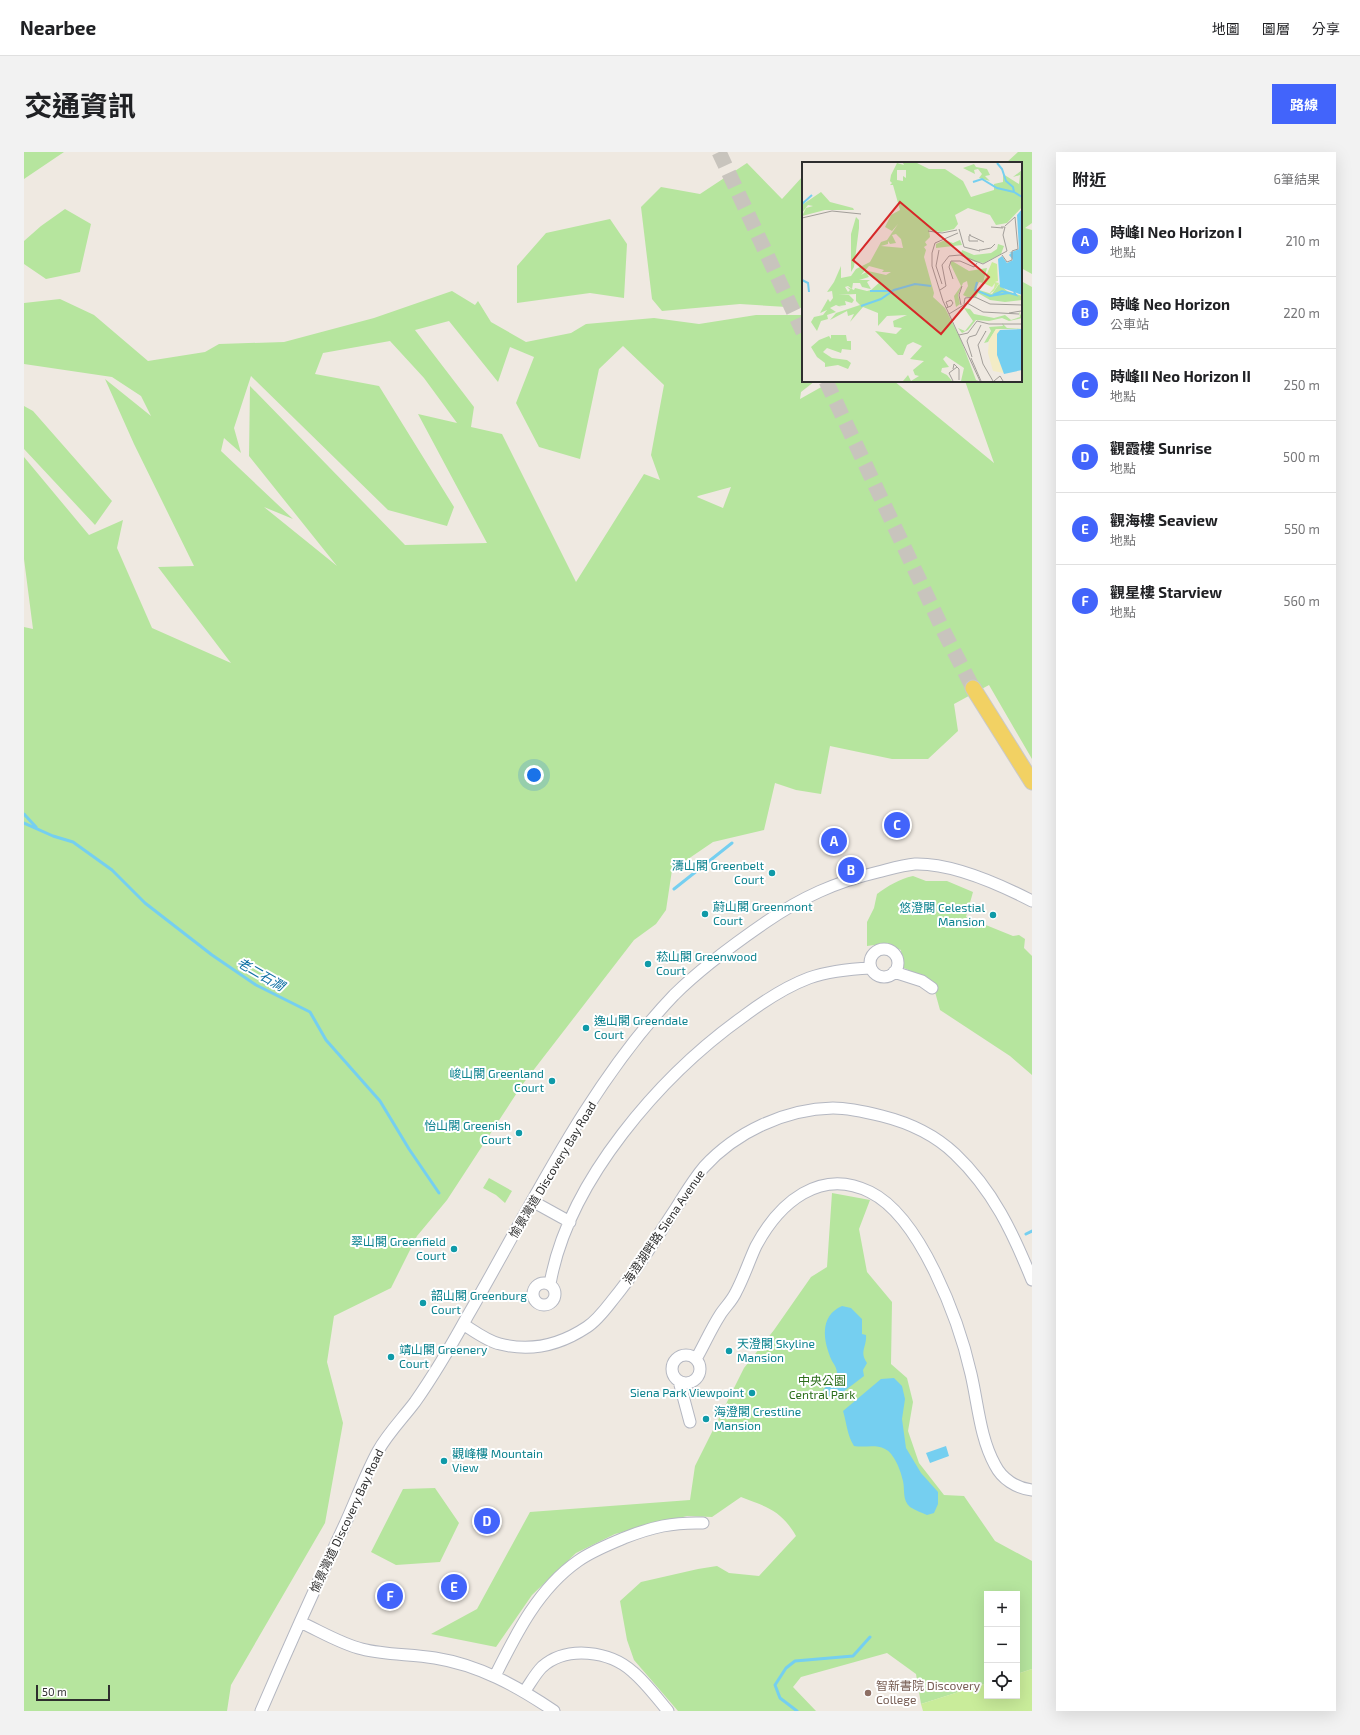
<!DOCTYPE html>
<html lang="zh-TW">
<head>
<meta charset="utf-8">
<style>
	:root { --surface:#fff; --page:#f2f2f2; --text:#202124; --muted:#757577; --line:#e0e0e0; --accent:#4264fb }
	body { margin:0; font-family:"Exo 2","Noto Sans TC",sans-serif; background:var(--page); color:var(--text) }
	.controls { position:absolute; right:12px; bottom:12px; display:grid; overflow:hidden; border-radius:0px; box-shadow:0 4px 16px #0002 }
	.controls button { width:36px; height:36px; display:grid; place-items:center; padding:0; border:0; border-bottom:1px solid var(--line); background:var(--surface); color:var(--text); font:20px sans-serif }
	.scale { position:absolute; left:12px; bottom:10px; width:74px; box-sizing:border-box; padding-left:4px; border:2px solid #2e2e2e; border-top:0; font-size:11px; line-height:14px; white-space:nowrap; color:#2e2e2e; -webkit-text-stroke:3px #fff; paint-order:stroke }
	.you { position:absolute; left:510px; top:623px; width:14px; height:14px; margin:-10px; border:3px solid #fff; border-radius:50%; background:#1a73e8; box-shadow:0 0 0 6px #1a73e833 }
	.badge { display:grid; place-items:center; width:26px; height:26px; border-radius:50%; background:var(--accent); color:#fff; font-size:13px; font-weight:700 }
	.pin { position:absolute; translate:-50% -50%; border:2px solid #fff; box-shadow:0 1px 4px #0006 }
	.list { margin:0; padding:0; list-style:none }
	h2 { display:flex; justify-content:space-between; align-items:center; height:52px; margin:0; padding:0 16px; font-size:17px }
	h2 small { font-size:13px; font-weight:400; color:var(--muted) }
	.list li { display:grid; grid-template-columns:26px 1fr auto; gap:12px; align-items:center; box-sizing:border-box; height:72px; padding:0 16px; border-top:1px solid var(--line) }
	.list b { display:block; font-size:15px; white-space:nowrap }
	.list p { margin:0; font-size:13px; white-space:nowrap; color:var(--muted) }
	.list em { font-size:13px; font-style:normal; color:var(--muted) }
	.icon { flex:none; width:22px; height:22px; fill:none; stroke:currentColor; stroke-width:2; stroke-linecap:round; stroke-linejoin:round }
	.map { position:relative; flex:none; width:1008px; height:1559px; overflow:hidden; border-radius:0px }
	header { display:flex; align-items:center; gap:24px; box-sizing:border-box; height:56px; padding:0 20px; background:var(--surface); border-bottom:1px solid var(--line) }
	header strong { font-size:19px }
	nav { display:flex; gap:22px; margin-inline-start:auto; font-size:14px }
	.intro { display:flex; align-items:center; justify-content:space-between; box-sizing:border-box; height:96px; padding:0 24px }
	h1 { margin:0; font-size:28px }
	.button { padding:10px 18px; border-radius:0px; background:var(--accent); color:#fff; font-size:14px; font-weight:700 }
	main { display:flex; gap:24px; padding:0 24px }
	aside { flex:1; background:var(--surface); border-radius:0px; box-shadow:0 4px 16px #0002 }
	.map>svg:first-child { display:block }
</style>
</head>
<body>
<header>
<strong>Nearbee</strong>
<nav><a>地圖</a><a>圖層</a><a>分享</a></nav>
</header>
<div class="intro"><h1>交通資訊</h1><a class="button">路線</a></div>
<main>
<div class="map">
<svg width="1008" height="1559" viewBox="0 0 1008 1559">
	<rect width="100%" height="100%" fill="#efe9e1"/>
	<path fill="#b6e59e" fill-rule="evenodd" d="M 0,0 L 40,0 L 0,27 Z
		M 994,0 L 1008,0 L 1008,71 L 1001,76 L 1008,78 L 1008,122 L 997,116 L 997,11 L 982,11 Z
		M 723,11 L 758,47 L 779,24 L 779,156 L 716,152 L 638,159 L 628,147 L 617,55 L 637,35 L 676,42 Z
		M 41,57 L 67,72 L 56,120 L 22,127 L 0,112 L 0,89 L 17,74 Z
		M 586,67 L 603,92 L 600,146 L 566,141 L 493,151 L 493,114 L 522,81 Z
		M 997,129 L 1008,135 L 1008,607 L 965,533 L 930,552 L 934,579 L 904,607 L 868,607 L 806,594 L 797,642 L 772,638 L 751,631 L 740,678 L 689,690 L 648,718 L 642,758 L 632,772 L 610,788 L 498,933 L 423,1048 L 393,1084 L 367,1136 L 310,1164 L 303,1210 L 319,1271 L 301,1371 L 207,1533 L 203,1559 L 0,1559 L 0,475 L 9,477 L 0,407 L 0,305 L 65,383 L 99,368 L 93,396 L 128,476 L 207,511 L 134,415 L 170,414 L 110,292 L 81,227 L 127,264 L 117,244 L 88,225 L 0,212 L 0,151 L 36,147 L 70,163 L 124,209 L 181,200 L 195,192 L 260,190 L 350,166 L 428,139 L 451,153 L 454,149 L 467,170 L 502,190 L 547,181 L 562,172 L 630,166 L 675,172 L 732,163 L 779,163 L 779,229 L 791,229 L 777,240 L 776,247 L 808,229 L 870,229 L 970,311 L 941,229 L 997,229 ZM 425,169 L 474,230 L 486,195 L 510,205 L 492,251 L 515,295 L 556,307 L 575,217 L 599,194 L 640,233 L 627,303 L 636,328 L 620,322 L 552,430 L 478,282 L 447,275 L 450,255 L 391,178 ZM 366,189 L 400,226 L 433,271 L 394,262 L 463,391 L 381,393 L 226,234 L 225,304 L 313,414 L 240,355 L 269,367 L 197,299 L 200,286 L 217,301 L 210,276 L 227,224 L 364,358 L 423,374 L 430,355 L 355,234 L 291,222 L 299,201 ZM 707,335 L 699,356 L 673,345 L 674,344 Z
		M 0,254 L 9,259 L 88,349 L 71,373 L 0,297 Z
		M 889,724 L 902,729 L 923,729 L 949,740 L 942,765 L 989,784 L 995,783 L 1001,787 L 1000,796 L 1008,804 L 1008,923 L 986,904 L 916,858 L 908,829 L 878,815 L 877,798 L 858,792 L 843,794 L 843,770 L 850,756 L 853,742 C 864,734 875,727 889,724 Z
		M 465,1026 L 488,1039 L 481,1051 L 472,1043 L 459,1036 Z
		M 808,1041 L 846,1048 L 835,1077 L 843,1120 L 868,1150 L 867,1212 L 883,1226 L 889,1250 L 884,1279 L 895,1311 L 920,1343 L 940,1344 L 971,1389 L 1008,1409 L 1008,1517 L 993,1522 L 993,1442 L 963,1442 L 963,1531 L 897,1552 L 892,1522 L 863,1501 L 777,1525 L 769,1535 L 792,1559 L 654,1559 L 610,1508 L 603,1488 L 596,1449 L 617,1430 L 674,1417 L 693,1414 L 705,1421 L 735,1424 L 772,1384 C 757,1358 743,1355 717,1345 L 688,1365 L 663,1364 L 591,1382 L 552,1401 L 508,1443 L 472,1495 L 407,1482 L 453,1457 L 506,1360 L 666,1348 L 671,1314 L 720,1216 L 750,1178 L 787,1125 L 803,1115 Z
		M 411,1336 L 435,1371 L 416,1410 L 372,1413 L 347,1400 L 379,1337 Z"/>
	<path fill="#c9ec9a" d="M 1008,1517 L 1008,1559 L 899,1559 L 897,1552 L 963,1531 L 963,1544 L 993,1544 L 993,1522 Z"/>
	<path fill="#75cff0" d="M 818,1154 L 827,1156 L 838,1167 L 838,1182 L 842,1183 C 843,1195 835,1199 843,1211 L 839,1218 L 840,1224 L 819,1240 L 810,1241 L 803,1246 L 799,1238 L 813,1223 C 813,1216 811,1214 808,1209 C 799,1189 795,1164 818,1154 Z
		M 870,1226 L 878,1234 L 881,1247 L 878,1267 L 882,1296 L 897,1321 L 914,1340 L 914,1352 L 910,1361 L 903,1363 C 898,1361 891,1358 886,1355 C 878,1348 881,1338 879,1329 C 877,1319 870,1301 861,1297 C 851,1292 841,1296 830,1294 C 823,1283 823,1272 819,1259 L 857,1227 Z
		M 922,1294 L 925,1304 L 906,1311 L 902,1301 Z"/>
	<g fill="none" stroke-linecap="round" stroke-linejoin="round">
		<path stroke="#75cff0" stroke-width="3" d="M 0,662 L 12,675
			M 0,671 L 29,684 L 49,690 L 88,718 L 121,751 L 188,803 L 232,833 L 286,860 L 302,888 L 356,949 L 385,997 L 415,1041
			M 650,737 L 708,691
			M 1002,1082 L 1008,1079
			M 773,1559 L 756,1546 L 751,1533 L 762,1516 L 771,1509 L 829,1504 L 846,1485"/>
		<path stroke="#c8c4bd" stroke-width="15" stroke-dasharray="15 8" stroke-linecap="butt" d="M 695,0 L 779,180
			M 802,229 L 920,480 L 949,536"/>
		<g stroke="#b4b7c1" stroke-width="13">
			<path id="minor" d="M846 811a14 14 0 1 1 28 0a14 14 0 1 1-28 0Z
				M 870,820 L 898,829 L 908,836
				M 508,1049 L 546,1070
				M509 1142a11 11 0 1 1 22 0a11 11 0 1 1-22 0Z
				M 526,1132 C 544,1029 637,923 720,864 C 740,849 761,835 785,826 C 805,819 826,817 847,816
				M 439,1172 C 450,1179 463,1189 476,1192 C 507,1200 536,1193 563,1175 C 574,1168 583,1155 591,1145 C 614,1117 632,1086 652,1056 C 661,1042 669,1028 680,1015 C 712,980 761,957 809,956 C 825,956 842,960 858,964 C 886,971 910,982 931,1002 C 969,1038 989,1081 1008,1128
				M648 1217a14 14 0 1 1 28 0a14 14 0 1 1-28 0Z
				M 672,1207 C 680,1193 687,1177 696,1163 C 701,1155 708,1149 712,1140 C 720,1125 725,1109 732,1094 C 755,1051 796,1015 846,1040 C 897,1065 935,1169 947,1222 C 954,1252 956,1286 971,1313 C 978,1327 992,1336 1008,1338
				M 655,1229 L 666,1270
				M 276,1470 C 296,1479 317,1492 338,1497 C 361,1503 387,1502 411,1506 C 455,1513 493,1534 530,1559
				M 471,1524 C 492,1482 514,1437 554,1409 C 568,1399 584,1393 600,1386 C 628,1375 649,1370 679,1371
				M 500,1540 C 506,1532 511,1522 518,1515 C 543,1493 586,1499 609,1520 C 622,1531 633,1546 644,1559
				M 237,1559 C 264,1496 292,1434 321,1372 C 332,1348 341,1323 354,1299 C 364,1281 379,1266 391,1250 C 410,1223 427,1194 443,1165 C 506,1057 563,934 650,843 C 678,815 710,792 742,770 C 778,745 812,730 854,720 C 866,717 879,713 891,712 C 928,711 975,732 1008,749"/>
		</g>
		<g stroke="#c9c9c9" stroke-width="17">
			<path id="major" d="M 949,536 L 1008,630"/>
		</g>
		<use href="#minor" stroke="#fff" stroke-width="11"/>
		<use href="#major" stroke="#f2d163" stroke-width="15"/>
	</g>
	<g fill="#0f9aa8" stroke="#fff" stroke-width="1.5">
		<circle cx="748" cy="721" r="4"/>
		<circle cx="681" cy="762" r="4"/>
		<circle cx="969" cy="763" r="4"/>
		<circle cx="624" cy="812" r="4"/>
		<circle cx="562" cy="876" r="4"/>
		<circle cx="528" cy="929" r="4"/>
		<circle cx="495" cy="981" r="4"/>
		<circle cx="430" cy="1097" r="4"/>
		<circle cx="399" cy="1151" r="4"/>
		<circle cx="705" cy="1199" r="4"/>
		<circle cx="367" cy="1205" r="4"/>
		<circle cx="728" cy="1241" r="4"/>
		<circle cx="682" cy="1267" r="4"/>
		<circle cx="420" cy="1309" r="4"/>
	</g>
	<circle fill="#8d6e63" stroke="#fff" stroke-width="1.5" cx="844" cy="1541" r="4"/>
	<g text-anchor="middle" stroke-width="4" stroke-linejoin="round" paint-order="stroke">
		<g font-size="12" fill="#0d838f" stroke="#fff" text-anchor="start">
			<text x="740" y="718" text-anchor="end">濤山閣 Greenbelt<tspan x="740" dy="14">Court</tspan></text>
			<text x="689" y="759">蔚山閣 Greenmont<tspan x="689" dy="14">Court</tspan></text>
			<text x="961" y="760" text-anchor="end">悠澄閣 Celestial<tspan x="961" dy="14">Mansion</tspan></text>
			<text x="632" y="809">菘山閣 Greenwood<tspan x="632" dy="14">Court</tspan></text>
			<text x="570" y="873">逸山閣 Greendale<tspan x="570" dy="14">Court</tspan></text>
			<text x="520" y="926" text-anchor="end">峻山閣 Greenland<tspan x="520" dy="14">Court</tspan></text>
			<text x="487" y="978" text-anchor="end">怡山閣 Greenish<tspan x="487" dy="14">Court</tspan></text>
			<text x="422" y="1094" text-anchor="end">翠山閣 Greenfield<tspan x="422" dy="14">Court</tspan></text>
			<text x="407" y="1148">韶山閣 Greenburg<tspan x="407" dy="14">Court</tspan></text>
			<text x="713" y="1196">天澄閣 Skyline<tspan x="713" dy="14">Mansion</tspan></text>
			<text x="375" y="1202">靖山閣 Greenery<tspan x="375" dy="14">Court</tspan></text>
			<text x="720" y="1245" text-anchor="end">Siena Park Viewpoint</text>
			<text x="690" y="1264">海澄閣 Crestline<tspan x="690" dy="14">Mansion</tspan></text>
			<text x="428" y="1306">觀峰樓 Mountain<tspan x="428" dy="14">View</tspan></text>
		</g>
		<g font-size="12" fill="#2e2e2e" stroke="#fff">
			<text transform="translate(529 1018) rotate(-59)" y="4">愉景灣道 Discovery Bay Road</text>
			<text transform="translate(640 1075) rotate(-56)" y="4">海澄湖畔路 Siena Avenue</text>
			<text transform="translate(323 1369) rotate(-65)" y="4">愉景灣道 Discovery Bay Road</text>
		</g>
		<g font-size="12" fill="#2c6e1b" stroke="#fff">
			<text x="798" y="1233">中央公園<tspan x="798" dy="14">Central Park</tspan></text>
		</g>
		<g font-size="12" fill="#785e54" stroke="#fff" text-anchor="start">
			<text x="852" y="1538">智新書院 Discovery<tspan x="852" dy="14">College</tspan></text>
		</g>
		<g font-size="13" font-style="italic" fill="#0d6fa3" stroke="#fff">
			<text transform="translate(237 822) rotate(30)" y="5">老二石澗</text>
		</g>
	</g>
	<g transform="translate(778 10)">
		<rect width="220" height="220" fill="#efe9e1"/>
		<path d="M 95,1 L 102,3 L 101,1 L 115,1 L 127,7 L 143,7 L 161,19 L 169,35 L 192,28 L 192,22 L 201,20 L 201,12 L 217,22 L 218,13 L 211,15 L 220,8 L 220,45 L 205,61 L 194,63 L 188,53 L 166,46 L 153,53 L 156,62 L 152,67 L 139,70 L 127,68 L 128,75 L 123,80 L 125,83 L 122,85 L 124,88 L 122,95 L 132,131 L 131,135 L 143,146 L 159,178 L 174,218 L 177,219 L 159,219 L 162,206 L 144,194 L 141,197 L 147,205 L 140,206 L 139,210 L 145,213 L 150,219 L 101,219 L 106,213 L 109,219 L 117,214 L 113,213 L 111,208 L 122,199 L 108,197 L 120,184 L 111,180 L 105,183 L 101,193 L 96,193 L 73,169 L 94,172 L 100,166 L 92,165 L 91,159 L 105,153 L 85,154 L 76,164 L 76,151 L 61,145 L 48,160 L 52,152 L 46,154 L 45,149 L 28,158 L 34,151 L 58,143 L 54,139 L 54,132 L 36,133 L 47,133 L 52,138 L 50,141 L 43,139 L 44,143 L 37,144 L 41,146 L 34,143 L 28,146 L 34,150 L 25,153 L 26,157 L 19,159 L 15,169 L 9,160 L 12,155 L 21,153 L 25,148 L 18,151 L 26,137 L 28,140 L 31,136 L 30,129 L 25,130 L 32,120 L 39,104 L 39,116 L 49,114 L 54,107 L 68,100 L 79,80 L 85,78 L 96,62 L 90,69 L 83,65 L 89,53 L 98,48 L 91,23 L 88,23 L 90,21 L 88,19 L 89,13 ZM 95,8 L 104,8 L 104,16 L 101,14 L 101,19 L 95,18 ZM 94,72 L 99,77 L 101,86 L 79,84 L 86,82 L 86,79 L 88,82 L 94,81 L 90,73 ZM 67,104 L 82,108 L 80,110 L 89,110 L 84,113 L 66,109 L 59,113 ZM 65,112 L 78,120 L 69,128 L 65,129 L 53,126 L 52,128 L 45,125 L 48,128 L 46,130 L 43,125 L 46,124 L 50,127 L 51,121 L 58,121 L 60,125 L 69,127 L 65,120 L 68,118 L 57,118 L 67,115 ZM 172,2 L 174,5 L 185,7 L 188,13 L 183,14 L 188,19 L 177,16 L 180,12 L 176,7 L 172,8 L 173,12 L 161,6 ZM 19,30 L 28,40 L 51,46 L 52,48 L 23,48 L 0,54 L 4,46 L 11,44 L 6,43 L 0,51 L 0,43 ZM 54,55 L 57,58 L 57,66 L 52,105 L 49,110 L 49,72 ZM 143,78 L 151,81 L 158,78 L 160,83 L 134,86 L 134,82 ZM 196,82 L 202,84 L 199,92 L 182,101 L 173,100 L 159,92 L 160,88 L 172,93 L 189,91 L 195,87 ZM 150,99 L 167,109 L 185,106 L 181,121 L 177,120 L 174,127 L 190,132 L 197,122 L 205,129 L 220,134 L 220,138 L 203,140 L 188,138 L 176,131 L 174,135 L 165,135 L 161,133 L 166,124 L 165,119 L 161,121 L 156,133 L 158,142 L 154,145 L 152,134 L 159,124 L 148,101 ZM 162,146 L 168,147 L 172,152 L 192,156 L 203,153 L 209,158 L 218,155 L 217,149 L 220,156 L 207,159 L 200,156 L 187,159 L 174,158 L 166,168 L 160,171 L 156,166 L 163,169 L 171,159 ZM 200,161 L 205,166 L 220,167 L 194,167 L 186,180 L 182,181 L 189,169 L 187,165 L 201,164 ZM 29,173 L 44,173 L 45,179 L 49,179 L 49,188 L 40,187 L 39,191 L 25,186 L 21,190 L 30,196 L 45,198 L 49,201 L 46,207 L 36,203 L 23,205 L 23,201 L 15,195 L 9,185 L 17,178 L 27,174 L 29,177 Z" fill="#b6e59e" fill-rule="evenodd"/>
		<path d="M 194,167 L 198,168 L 195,174 L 195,193 L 202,211 L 191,209 L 186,191 L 187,178 Z" fill="#f3ecc5"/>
		<path d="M 190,100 L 195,102 L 196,119 L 193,120 L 197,121 L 192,129 L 187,132 L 192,126 L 193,121 L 190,125 L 181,121 Z" fill="#c9ec9a"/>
		<path d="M 220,47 L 220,133 L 198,125 L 196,97 L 200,94 L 205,101 L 211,98 L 207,93 L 209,91 L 207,91 L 217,87 L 215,53 ZM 220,167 L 220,208 L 202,212 L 195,193 L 195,172 L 198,168 Z" fill="#75cff0"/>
		<path fill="none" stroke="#75cff0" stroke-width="2" d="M 195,1 L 200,7 L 204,19 L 211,25 L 212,30 L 220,35M 171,20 L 180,17 L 195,26 L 212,30M 0,42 L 10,33M 0,118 L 6,121 L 7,130M 175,120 L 173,128 L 188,134 L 207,131M 68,129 L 89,129M 191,133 L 200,129 L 214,133 L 212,130M 59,144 L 79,137 L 92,128 L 113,122 L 129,124"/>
		<path fill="none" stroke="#a29e99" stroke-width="1" d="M 0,56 L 30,49 L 59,52M 203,64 L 213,55M 189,65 L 201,66M 157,67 L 162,85 L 178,89 L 178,87M 126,69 L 140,71 L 155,68M 156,71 L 133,81 L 130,91 L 130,104 L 141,139 L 178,219M 169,73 L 167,73 L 182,80M 167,74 L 167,79 L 176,79M 137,88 L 134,104 L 140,122M 179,88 L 189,86 L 193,82M 200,93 L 205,100 L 210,98 L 210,89 L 216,87 L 213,55M 151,117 L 147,105 L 149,99 L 158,99 L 172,105 L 175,101M 138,128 L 144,124 L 140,103 L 147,94 L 158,93 L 181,102 L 205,89 L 201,73 L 203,65 L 199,65M 162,142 L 163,136 L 173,135 L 188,142 L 220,143M 159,143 L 157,133 L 160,124M 144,146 L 149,144 L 151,141 L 149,138 L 144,140 L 146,145M 207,151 L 219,149M 147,152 L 165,141 L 181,150 L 217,152M 183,170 L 184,169 L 176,183 L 181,202 L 191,219M 157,173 L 166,171 L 175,159 L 187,162 L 220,162M 170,195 L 165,179 L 167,175 L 174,173 L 179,163M 169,196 L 179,219M 151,207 L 152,202 L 157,207 L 157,218M 151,219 L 147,211 L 155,205M 192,219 L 198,214 L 201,219"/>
		<path fill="#d62828" fill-opacity="0.15" stroke="#d62828" stroke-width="2" d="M 98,40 L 187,115 L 139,172 L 51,98 Z"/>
		<rect width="220" height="220" fill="none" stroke="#2e2e2e" stroke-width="2"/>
	</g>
</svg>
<div class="controls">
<button>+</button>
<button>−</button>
<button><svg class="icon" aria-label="locate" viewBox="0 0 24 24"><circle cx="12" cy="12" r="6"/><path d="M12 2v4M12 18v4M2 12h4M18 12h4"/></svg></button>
</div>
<div class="scale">50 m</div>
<div class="you"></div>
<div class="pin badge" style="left:810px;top:689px">A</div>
<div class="pin badge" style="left:827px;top:718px">B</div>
<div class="pin badge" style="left:873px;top:673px">C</div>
<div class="pin badge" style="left:463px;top:1369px">D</div>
<div class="pin badge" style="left:430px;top:1435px">E</div>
<div class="pin badge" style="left:366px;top:1444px">F</div>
</div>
<aside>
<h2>附近<small>6筆結果</small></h2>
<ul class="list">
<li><span class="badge">A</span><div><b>時峰I Neo Horizon I</b><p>地點</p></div><em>210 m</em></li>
<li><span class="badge">B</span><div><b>時峰 Neo Horizon</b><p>公車站</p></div><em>220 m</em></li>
<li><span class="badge">C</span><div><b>時峰II Neo Horizon II</b><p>地點</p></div><em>250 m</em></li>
<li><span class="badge">D</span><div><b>觀霞樓 Sunrise</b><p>地點</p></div><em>500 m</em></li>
<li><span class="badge">E</span><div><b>觀海樓 Seaview</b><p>地點</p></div><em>550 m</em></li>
<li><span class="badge">F</span><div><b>觀星樓 Starview</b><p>地點</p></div><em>560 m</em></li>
</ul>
</aside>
</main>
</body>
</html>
